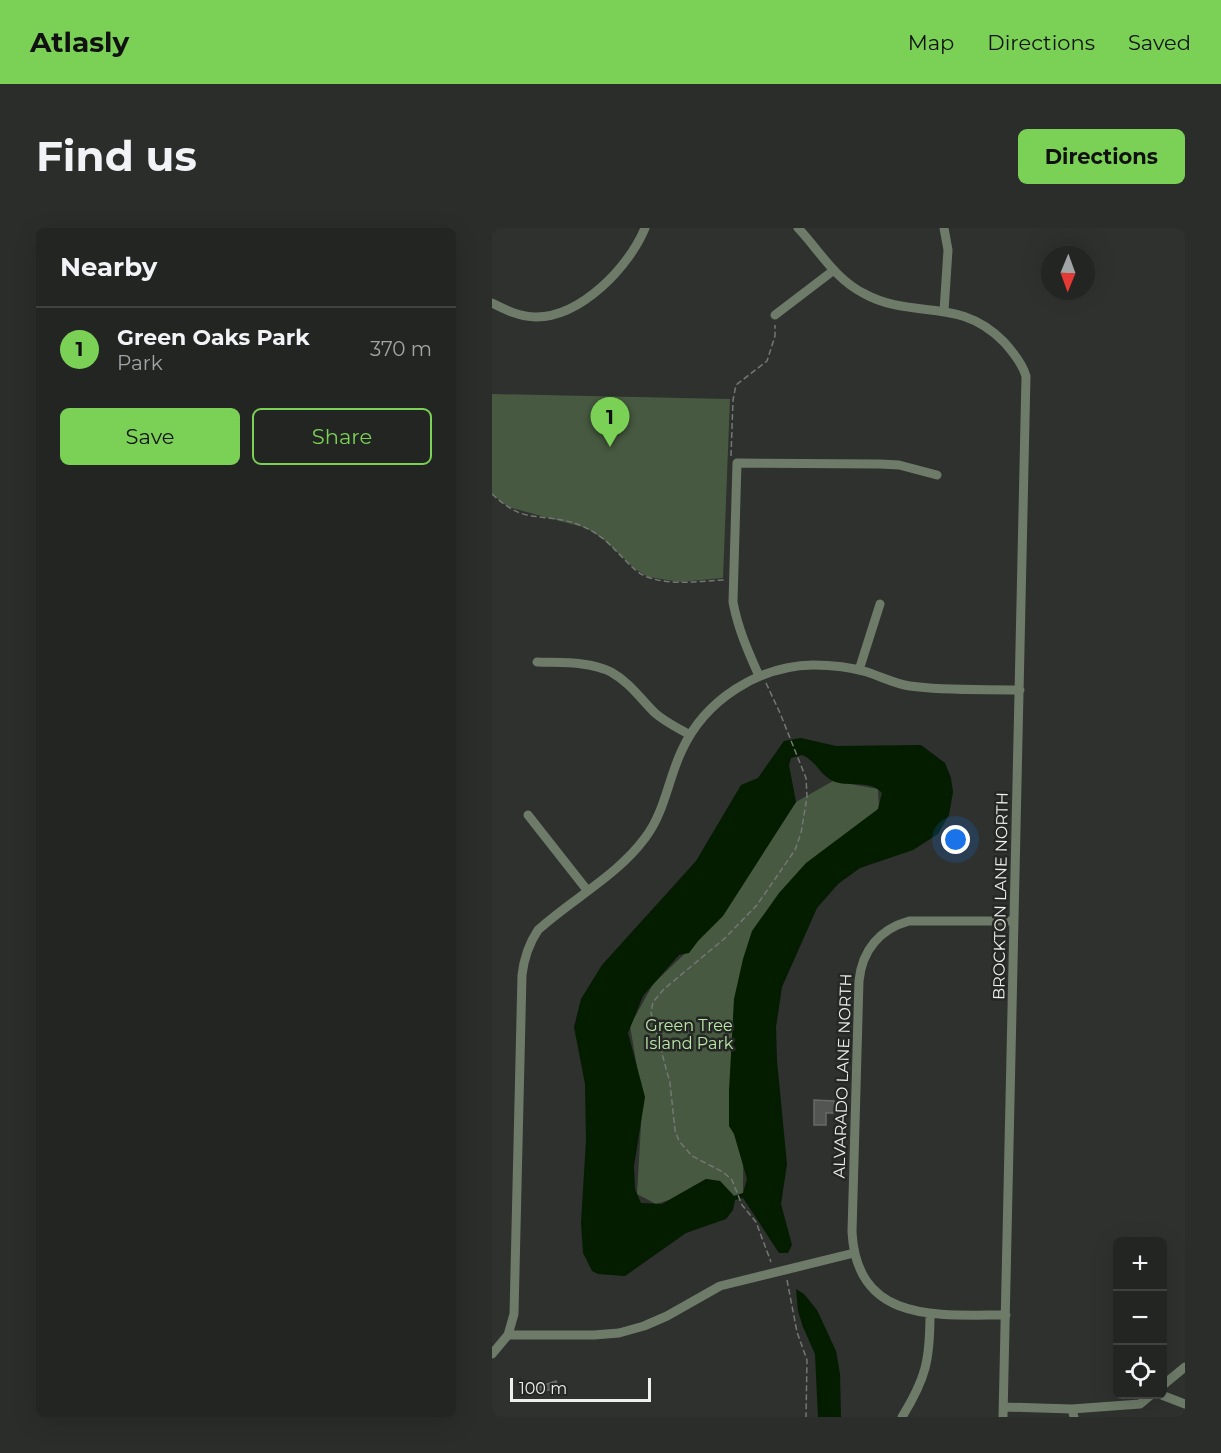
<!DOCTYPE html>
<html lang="en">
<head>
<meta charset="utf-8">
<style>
	:root { --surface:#222522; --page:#2a2d2a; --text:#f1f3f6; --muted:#a2a5a5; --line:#3f4240; --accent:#7bd156 }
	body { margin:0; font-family:Montserrat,sans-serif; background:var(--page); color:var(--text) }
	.controls { position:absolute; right:18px; bottom:18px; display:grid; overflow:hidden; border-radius:9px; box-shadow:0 6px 24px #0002 }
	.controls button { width:54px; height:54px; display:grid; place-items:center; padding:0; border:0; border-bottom:2px solid var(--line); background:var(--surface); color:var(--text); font:30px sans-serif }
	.compass { position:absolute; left:549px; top:18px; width:54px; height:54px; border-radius:50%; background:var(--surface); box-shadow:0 6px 24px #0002; rotate:181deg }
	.scale { position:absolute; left:18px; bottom:15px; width:141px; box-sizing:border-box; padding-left:6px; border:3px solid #eef0ee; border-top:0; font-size:16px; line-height:21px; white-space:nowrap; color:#eef0ee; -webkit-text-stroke:4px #242723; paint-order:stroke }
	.you { position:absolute; left:464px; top:612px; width:21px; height:21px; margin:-15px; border:4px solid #fff; border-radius:50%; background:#1a73e8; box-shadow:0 0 0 9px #1a73e833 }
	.badge { display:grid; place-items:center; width:39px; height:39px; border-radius:50%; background:var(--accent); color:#111; font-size:20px; font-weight:700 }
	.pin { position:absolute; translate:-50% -50px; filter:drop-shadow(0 2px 3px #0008) }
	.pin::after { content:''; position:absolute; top:32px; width:21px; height:18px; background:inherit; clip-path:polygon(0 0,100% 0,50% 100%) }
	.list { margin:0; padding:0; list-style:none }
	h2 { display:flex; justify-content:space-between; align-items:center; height:78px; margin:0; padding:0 24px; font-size:26px }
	h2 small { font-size:20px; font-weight:400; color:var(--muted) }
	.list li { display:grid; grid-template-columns:39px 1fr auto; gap:18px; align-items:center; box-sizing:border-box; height:84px; padding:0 24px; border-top:2px solid var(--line) }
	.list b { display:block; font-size:22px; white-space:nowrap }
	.list p { margin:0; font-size:20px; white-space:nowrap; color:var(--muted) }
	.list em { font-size:20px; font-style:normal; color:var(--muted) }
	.actions { display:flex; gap:12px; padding:18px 24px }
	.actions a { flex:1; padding:14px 0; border:2px solid var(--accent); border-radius:9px; text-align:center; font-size:21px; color:var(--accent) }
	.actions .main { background:var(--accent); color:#111 }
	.icon { flex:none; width:33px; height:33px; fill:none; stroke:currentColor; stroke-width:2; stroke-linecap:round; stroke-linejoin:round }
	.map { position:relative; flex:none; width:693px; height:1189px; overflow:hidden; border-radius:9px }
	header { display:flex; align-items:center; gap:36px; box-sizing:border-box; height:84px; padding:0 30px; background:var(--accent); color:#111 }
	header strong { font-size:28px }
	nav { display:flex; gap:33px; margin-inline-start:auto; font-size:21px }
	.intro { display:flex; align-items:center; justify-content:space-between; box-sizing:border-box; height:144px; padding:0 36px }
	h1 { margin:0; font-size:42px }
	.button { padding:15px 27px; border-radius:9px; background:var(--accent); color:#111; font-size:21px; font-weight:700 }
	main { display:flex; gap:36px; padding:0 36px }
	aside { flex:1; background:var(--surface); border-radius:9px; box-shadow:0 6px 24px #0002 }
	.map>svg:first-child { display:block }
</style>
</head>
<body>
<header>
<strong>Atlasly</strong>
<nav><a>Map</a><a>Directions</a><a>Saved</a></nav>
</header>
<div class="intro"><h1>Find us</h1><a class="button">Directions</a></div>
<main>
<aside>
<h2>Nearby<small></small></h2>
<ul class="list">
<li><span class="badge">1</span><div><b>Green Oaks Park</b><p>Park</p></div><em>370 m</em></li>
</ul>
<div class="actions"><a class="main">Save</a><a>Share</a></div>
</aside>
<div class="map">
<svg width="693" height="1189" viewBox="0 0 693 1189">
	<rect width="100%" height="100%" fill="#2e312d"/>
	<path fill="#475940" d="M 0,166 L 238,171 L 231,350 L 188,354 L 156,349 L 143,341 L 111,311 L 94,300 L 16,279 L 0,266 Z
		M 341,553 L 386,561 L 387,580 L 253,725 L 251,965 L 242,968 L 228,953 L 214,951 L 177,972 L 164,976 L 145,966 L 149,897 L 145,839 L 138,798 L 161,756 L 206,713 L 244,667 L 304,574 Z"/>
	<path fill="#041c00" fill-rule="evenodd" d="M 309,510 L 344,518 L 429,517 L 453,535 L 459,550 L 461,564 L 457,587 L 446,606 L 421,622 L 368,640 L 346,656 L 325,680 L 290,759 L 284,799 L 285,833 L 295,936 L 289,976 L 300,1017 L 296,1025 L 287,1025 L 251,970 L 243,972 L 241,982 L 234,991 L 194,1005 L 133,1048 L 106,1046 L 100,1043 L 91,1025 L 89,995 L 94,912 L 93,856 L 82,799 L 89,771 L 110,737 L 204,633 L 249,557 L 266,550 L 292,513 ZM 310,527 C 322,531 328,546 339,552 C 355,561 377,550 390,565 L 386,581 L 314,635 L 287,665 L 260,703 L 251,731 L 242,771 L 237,863 L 237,898 L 242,906 L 255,951 L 251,965 L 242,968 L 228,953 L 214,951 L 170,976 L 149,975 L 143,961 L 142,938 L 153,869 L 136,805 L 151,768 L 187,727 L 197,725 L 206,713 L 231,688 L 304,574 L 297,537 L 299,530 Z
		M 304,1061 L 312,1066 L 325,1082 L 344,1123 L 348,1146 L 349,1189 L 326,1189 L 323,1126 L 311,1099 L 306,1083 Z"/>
	<path fill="#525551" stroke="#676a66" stroke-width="1.5" d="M 322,872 L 342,873 L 342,885 L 334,885 L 334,897 L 322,897 Z
		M 64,1153 L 67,1161 L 45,1163 L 44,1160 Z"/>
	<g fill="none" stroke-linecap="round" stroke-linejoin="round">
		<path stroke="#747774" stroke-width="1.5" stroke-dasharray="6 3" stroke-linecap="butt" d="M 239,228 L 241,172 L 244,157 L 275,133 L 283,108 L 283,97
			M 0,266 C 10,275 21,284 35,287 C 55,291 76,290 94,300 C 105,305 115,313 123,322 C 133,331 142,344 155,349 C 180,358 207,353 233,352
			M 274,455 L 288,485 L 314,550 L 315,569 L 309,605 L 303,622 L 265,677 L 232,711 L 172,761 L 161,774 L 159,785 L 178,855 L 183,902 L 187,913 L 200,928 L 231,944 L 240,952 L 250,977 L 264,994 L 279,1034
			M 295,1052 L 305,1104 L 315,1132 L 314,1189"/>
		<path stroke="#6e7b69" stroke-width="9" d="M 306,0 C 327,22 343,51 371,65 C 421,93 466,67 512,114 C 521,124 530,135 534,148 L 511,1189
			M 0,75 C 14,82 28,89 44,89 C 89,89 137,39 153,0
			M 452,83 L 456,22 L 452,0
			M 283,87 L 342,42
			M 45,434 C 69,435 97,433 119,444 C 137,454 148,470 163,485 C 173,494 186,500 198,507
			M 367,442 L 388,376
			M 267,448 C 256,423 246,401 241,374 L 245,235 L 388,236 L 407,237 L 445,247
			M 36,587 L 95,662
			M 514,1087 C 446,1087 365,1096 360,1004 L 367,753 C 370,722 388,701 417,693 L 522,693
			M 16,1107 L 102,1107 L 127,1105 L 152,1098 L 175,1088 L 228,1058 L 362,1025
			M 0,1126 L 16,1107 L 22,1086 L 30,747 C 32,730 36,717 46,702 C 80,671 125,648 153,610 C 173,584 176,551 190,522 C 213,472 266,438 321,437 C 339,437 358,439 375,444 C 390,449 403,456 418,458 C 454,463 492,461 528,462
			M 670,1158 L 693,1139
			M 667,1166 L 693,1176
			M 512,1179 L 580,1181 L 582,1189
			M 580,1181 L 648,1176 L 660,1166
			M 410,1189 C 434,1150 438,1132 438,1086"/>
	</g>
	<g text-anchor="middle" stroke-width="5" stroke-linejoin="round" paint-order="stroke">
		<g font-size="16" fill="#eef0ee" stroke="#242723">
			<text transform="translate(508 668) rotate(-89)" y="6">BROCKTON LANE NORTH</text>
			<text transform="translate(350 848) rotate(-88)" y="6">ALVARADO LANE NORTH</text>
		</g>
		<g font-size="16" fill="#bae8a8" stroke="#242723">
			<text x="197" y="803">Green Tree<tspan x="197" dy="18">Island Park</tspan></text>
		</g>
	</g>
</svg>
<div class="controls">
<button>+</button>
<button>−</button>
<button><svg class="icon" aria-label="locate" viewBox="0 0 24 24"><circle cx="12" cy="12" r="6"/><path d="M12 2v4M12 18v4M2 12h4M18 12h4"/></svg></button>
</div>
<svg class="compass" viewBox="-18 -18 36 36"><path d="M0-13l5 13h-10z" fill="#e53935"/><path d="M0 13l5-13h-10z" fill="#a2a5a5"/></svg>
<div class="scale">100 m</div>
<div class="you"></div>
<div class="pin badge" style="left:118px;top:219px">1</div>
</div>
</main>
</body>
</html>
